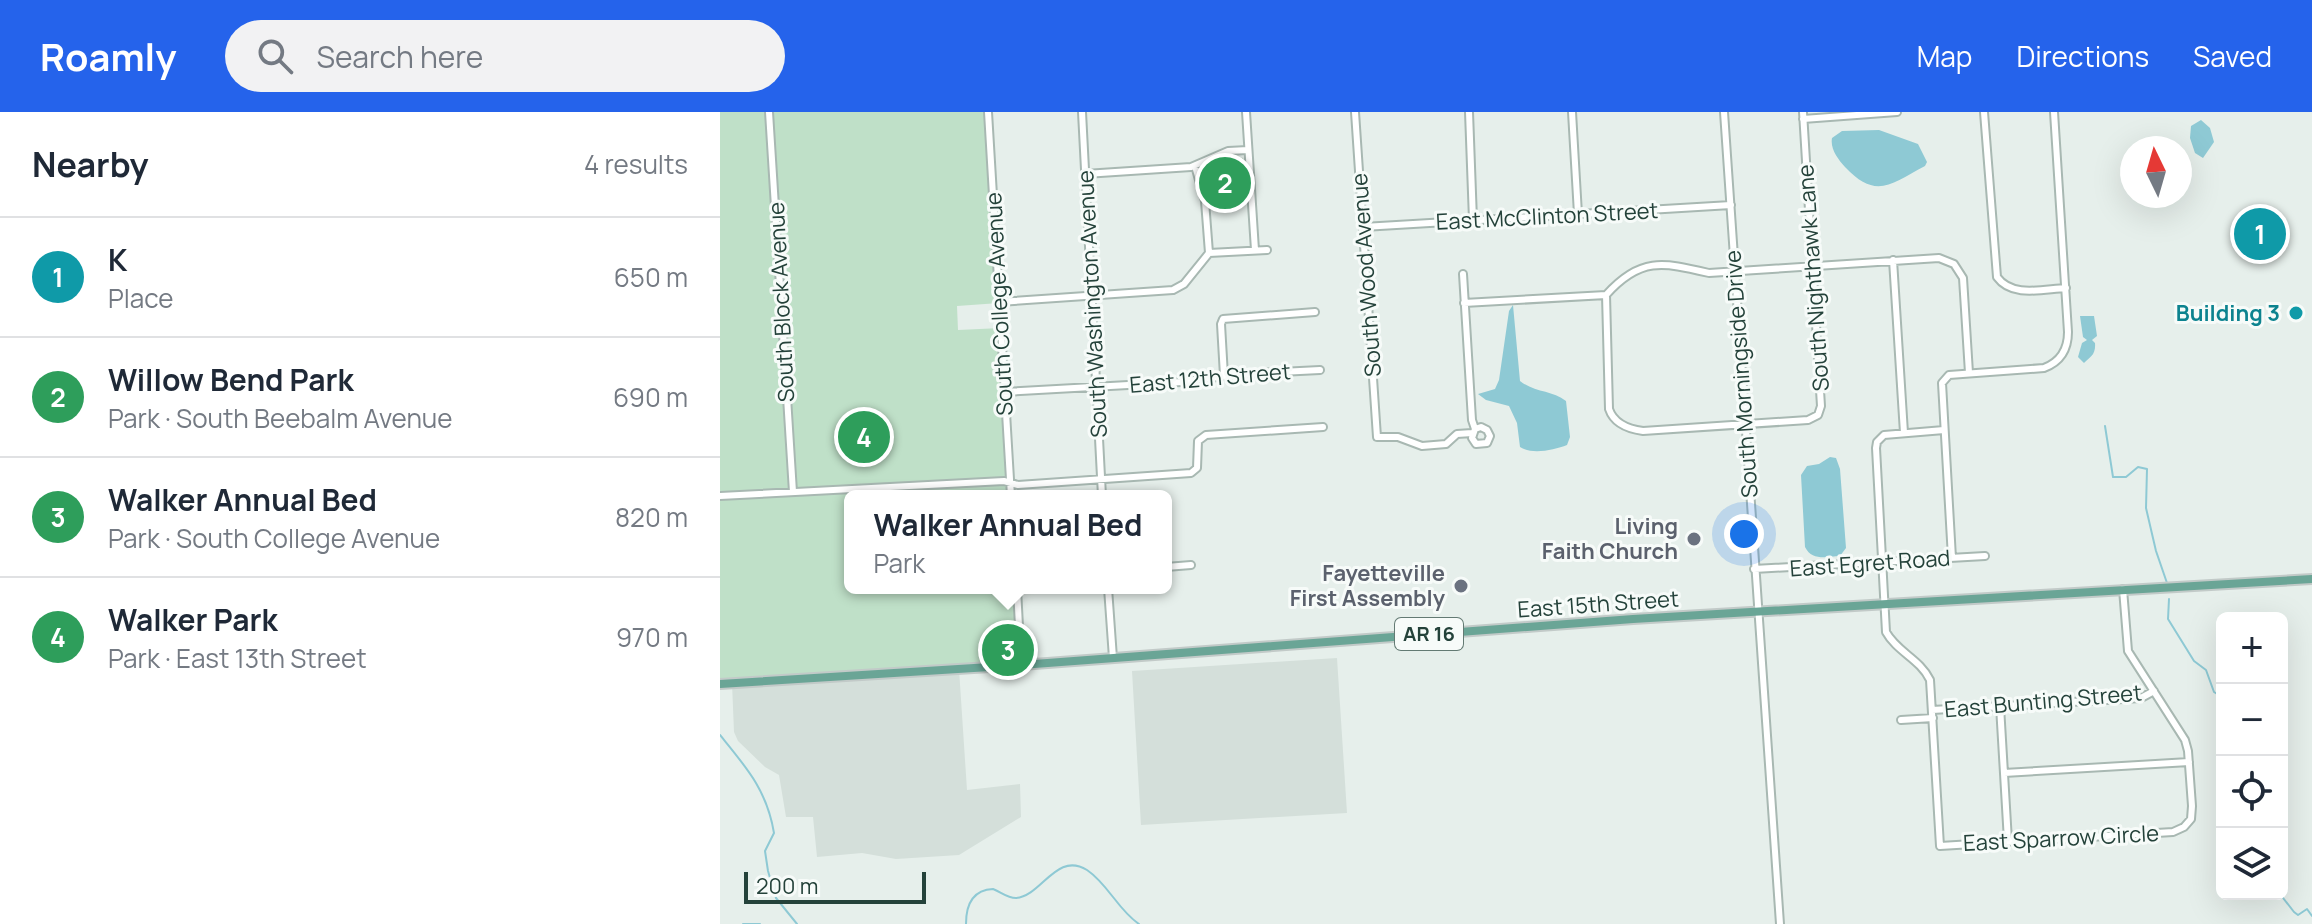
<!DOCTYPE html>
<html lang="en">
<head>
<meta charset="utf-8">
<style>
	:root { --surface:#fff; --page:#f2f2f3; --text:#1f2937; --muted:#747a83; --line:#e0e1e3; --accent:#2563eb }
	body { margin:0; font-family:Manrope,sans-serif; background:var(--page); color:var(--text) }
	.controls { position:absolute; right:24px; bottom:24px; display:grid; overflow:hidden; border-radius:12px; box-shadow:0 8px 32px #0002 }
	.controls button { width:72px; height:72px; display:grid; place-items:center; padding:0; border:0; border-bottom:2px solid var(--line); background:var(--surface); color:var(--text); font:40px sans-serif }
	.compass { position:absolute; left:1400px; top:24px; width:72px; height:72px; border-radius:50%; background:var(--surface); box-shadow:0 8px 32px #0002; rotate:355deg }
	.scale { position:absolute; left:24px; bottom:20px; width:182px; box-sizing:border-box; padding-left:8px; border:4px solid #24423a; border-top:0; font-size:22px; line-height:28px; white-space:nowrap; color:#24423a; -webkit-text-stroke:6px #f7fbf9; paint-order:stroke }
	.you { position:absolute; left:1024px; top:422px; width:28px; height:28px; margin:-20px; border:6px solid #fff; border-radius:50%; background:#1a73e8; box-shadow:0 0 0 12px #1a73e833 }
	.badge { display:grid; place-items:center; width:52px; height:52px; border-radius:50%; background:var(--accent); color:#fff; font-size:26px; font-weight:700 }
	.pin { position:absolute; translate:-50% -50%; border:4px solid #fff; box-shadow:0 2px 8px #0006 }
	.popup { position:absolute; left:124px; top:378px; width:328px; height:104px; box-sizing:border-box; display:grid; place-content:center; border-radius:12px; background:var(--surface); filter:drop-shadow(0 2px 6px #0005); font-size:26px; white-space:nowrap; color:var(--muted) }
	.popup b { font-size:30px; color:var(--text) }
	.popup::after { content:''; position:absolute; left:50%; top:100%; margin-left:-16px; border:16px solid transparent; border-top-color:var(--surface) }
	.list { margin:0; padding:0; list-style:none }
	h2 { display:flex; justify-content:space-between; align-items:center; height:104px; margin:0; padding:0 32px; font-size:34px }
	h2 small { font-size:26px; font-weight:400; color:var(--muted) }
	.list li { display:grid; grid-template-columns:52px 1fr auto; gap:24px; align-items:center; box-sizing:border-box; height:120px; padding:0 32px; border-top:2px solid var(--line) }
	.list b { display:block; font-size:30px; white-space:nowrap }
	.list p { margin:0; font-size:26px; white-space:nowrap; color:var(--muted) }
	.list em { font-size:26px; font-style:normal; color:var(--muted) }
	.icon { flex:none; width:44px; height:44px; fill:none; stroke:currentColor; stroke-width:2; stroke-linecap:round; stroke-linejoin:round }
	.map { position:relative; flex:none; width:1592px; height:812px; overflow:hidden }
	header { display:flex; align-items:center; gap:48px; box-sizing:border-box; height:112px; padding:0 40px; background:var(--accent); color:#fff }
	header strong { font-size:38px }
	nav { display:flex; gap:44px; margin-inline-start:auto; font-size:28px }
	.search { width:560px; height:72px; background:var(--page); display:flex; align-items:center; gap:20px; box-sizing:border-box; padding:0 28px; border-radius:44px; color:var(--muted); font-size:30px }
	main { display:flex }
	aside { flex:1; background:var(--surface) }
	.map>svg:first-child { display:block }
</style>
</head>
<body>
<header>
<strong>Roamly</strong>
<div class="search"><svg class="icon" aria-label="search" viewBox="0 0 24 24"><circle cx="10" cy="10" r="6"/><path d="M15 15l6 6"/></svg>Search here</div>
<nav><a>Map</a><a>Directions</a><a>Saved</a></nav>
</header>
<main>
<aside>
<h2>Nearby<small>4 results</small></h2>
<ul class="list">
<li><span class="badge" style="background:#0f9aa8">1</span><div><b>K</b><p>Place</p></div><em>650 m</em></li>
<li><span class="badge" style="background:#2e9e5b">2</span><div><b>Willow Bend Park</b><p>Park · South Beebalm Avenue</p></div><em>690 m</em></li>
<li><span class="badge" style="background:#2e9e5b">3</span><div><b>Walker Annual Bed</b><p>Park · South College Avenue</p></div><em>820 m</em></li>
<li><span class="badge" style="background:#2e9e5b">4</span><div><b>Walker Park</b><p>Park · East 13th Street</p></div><em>970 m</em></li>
</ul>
</aside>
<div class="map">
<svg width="1592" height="812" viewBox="0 0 1592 812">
	<rect width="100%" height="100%" fill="#e6efeb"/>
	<path fill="#d4dfda" d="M 617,546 L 627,701 L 421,713 L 412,559 Z
		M 239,557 L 247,678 L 300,672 L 301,705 L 239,743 L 176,747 L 142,741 L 97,745 L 93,705 L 66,705 L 59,663 L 45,655 L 18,629 L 14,620 L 12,571 Z"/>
	<path fill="#bfe0c8" d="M 0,0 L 268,0 L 279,191 L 237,194 L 238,218 L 281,216 L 291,384 L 130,384 L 130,476 L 297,476 L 301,553 L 0,572 Z
		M 513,45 L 523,46 L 527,87 L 511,84 L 490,86 L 482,59 Z"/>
	<path fill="#8ec9d4" d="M 1481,8 L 1490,16 L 1494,30 L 1483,46 L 1475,41 L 1470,26 L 1471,14 Z
		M 1159,18 L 1198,32 L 1207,50 L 1205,54 C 1171,72 1156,88 1125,55 C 1118,47 1110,37 1112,26 L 1122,19 Z
		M 793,193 L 800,269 C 815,281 832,278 846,289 L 850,325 L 847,333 C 834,338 812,343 800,335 L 797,311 L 789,294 L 766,288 L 758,282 L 775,277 L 779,268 L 789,199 Z
		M 1360,204 L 1374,204 L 1377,224 L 1372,228 L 1375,231 C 1376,243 1370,245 1364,251 L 1358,245 L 1362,231 L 1367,228 L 1363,225 Z
		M 1110,345 L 1116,346 L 1120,357 L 1126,436 L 1120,444 C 1106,445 1092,449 1085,435 L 1081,363 L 1087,354 L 1099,352 Z"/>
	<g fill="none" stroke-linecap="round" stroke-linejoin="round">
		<path stroke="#8ec9d4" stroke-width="2" d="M 1385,314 L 1393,365 L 1406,365 L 1418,355 L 1427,357 L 1426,396 L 1436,439 L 1447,471
			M 1449,487 L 1448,507 L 1474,549 L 1486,558 L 1494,580 L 1502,585
			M 0,623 C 26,655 47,678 54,721 L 45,739 L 48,759 L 56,786 L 77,812
			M 1562,750 L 1562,769
			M 1560,782 L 1574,800 L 1578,803 L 1587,797 L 1592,804
			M 23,812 L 40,812
			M 246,812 C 246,794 252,778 273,777 C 281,780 287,786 296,786 C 322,784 336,739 367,758 C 388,772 398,798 419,812"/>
		<g stroke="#a8b8b2" stroke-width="10">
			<path id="minor" d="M 49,0 L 73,380
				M 268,0 L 291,384
				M 362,0 L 382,384
				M 526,0 L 535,138
				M 635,0 L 657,325 L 678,325 L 702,334 L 726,332 L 737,322 L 752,321
				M 749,0 L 753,108
				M 852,0 L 858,102
				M 1004,0 L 1060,812
				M 1264,0 L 1277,165 C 1292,186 1323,177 1346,176
				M 1083,7 L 1177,0
				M 475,54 L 485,89 L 489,141
				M 365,62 L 471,55 L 508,39 L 528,38
				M 643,115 L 1011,93
				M 1173,148 L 1184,321
				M 743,162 L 752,308 L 755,317 L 752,326 L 756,332 L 767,331 L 770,324 L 767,318 L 761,315 L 755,317
				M 886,183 L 889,297 C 894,312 908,317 923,319 L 1088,308 L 1098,303 L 1101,294 L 1083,0
				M 279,190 L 453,178 L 464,172 L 489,141 L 547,138
				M 744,191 L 886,183 C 920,145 942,150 989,161 L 1219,146 L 1234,152 L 1243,166 L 1249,261
				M 504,264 L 501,212 L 503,207 L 595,200
				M 284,280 L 462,270 L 519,262 L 600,258
				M 1224,318 L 1164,323 L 1157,330 L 1156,336 L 1166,520 C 1177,540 1200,547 1210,568 L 1220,734 L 1453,720 L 1464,715 L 1471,707 L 1472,694 L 1468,639 L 1465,628 L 1408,539 L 1403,477
				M 0,384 L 284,369 L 298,373 L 471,361 L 477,356 L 478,329 L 486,323 L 603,315
				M 1232,446 L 1222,271 L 1229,263 L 1324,256 C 1340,250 1348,238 1348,220 L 1334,0
				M 446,455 L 471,453
				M 1034,457 L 1265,444
				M 297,476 L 301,553
				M 388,476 L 393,546
				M 1280,594 L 1288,729
				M 1212,598 L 1421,586 L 1434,579
				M 1181,608 L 1213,606
				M 1284,661 L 1469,650"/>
		</g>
		<g stroke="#c2cac8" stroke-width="12">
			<path id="major" d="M 0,572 L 301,553 L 913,507 L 1592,467"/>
		</g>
		<use href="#minor" stroke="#fff" stroke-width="6"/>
		<use href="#major" stroke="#6aa596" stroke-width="8"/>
	</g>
	<circle fill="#0f9aa8" stroke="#f7fbf9" stroke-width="3" cx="1576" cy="201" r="8"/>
	<g fill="#6b7280" stroke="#f7fbf9" stroke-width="3">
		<circle cx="974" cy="427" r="8"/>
		<circle cx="741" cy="474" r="8"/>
	</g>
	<g text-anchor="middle" stroke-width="6" stroke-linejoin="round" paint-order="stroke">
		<rect fill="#f7fbf9" stroke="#637a73" stroke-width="2" x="675" y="506" width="68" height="32" rx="6"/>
		<g font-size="20" font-weight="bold" fill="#24423a">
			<text x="709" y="529">AR 16</text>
		</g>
		<g font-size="22" fill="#24423a" stroke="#f7fbf9">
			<text transform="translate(827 104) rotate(-3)" y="8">East McClinton Street</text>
			<text transform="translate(646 163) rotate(-94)" y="8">South Wood Avenue</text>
			<text transform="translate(1093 166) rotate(-94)" y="8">South Nighthawk Lane</text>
			<text transform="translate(61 190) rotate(-93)" y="8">South Block Avenue</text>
			<text transform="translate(279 192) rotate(-93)" y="8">South College Avenue</text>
			<text transform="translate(372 192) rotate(-93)" y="8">South Washington Avenue</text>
			<text transform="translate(1021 262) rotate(-94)" y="8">South Morningside Drive</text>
			<text transform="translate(490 266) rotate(-5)" y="8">East 12th Street</text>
			<text transform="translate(1150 451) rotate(-4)" y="8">East Egret Road</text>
			<text transform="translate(878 492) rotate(-4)" y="8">East 15th Street</text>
			<text transform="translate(1323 589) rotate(-5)" y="8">East Bunting Street</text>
			<text transform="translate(1341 726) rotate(-3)" y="8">East Sparrow Circle</text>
		</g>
		<g font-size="22" font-weight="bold" fill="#0d838f" stroke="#f7fbf9" text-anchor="end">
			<text x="1560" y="209">Building 3</text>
		</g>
		<g font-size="22" font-weight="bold" fill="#5b616d" stroke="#f7fbf9" text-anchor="end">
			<text x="958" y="422">Living<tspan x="958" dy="25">Faith Church</tspan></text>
			<text x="725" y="469">Fayetteville<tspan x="725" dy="25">First Assembly</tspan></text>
		</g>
	</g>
</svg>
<div class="controls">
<button>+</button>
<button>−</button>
<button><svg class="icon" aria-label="locate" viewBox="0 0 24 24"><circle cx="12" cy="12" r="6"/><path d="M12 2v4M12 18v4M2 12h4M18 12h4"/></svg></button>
<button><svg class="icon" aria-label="layers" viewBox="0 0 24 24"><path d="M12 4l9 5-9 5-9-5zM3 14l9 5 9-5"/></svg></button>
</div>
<svg class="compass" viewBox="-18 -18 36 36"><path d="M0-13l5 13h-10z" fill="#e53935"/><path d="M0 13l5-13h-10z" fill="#747a83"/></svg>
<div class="scale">200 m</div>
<div class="you"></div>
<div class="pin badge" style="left:1540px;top:122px;background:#0f9aa8">1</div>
<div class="pin badge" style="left:505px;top:71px;background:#2e9e5b">2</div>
<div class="pin badge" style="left:288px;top:538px;background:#2e9e5b">3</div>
<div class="popup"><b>Walker Annual Bed</b>Park</div>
<div class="pin badge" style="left:144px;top:325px;background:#2e9e5b">4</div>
</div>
</main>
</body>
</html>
